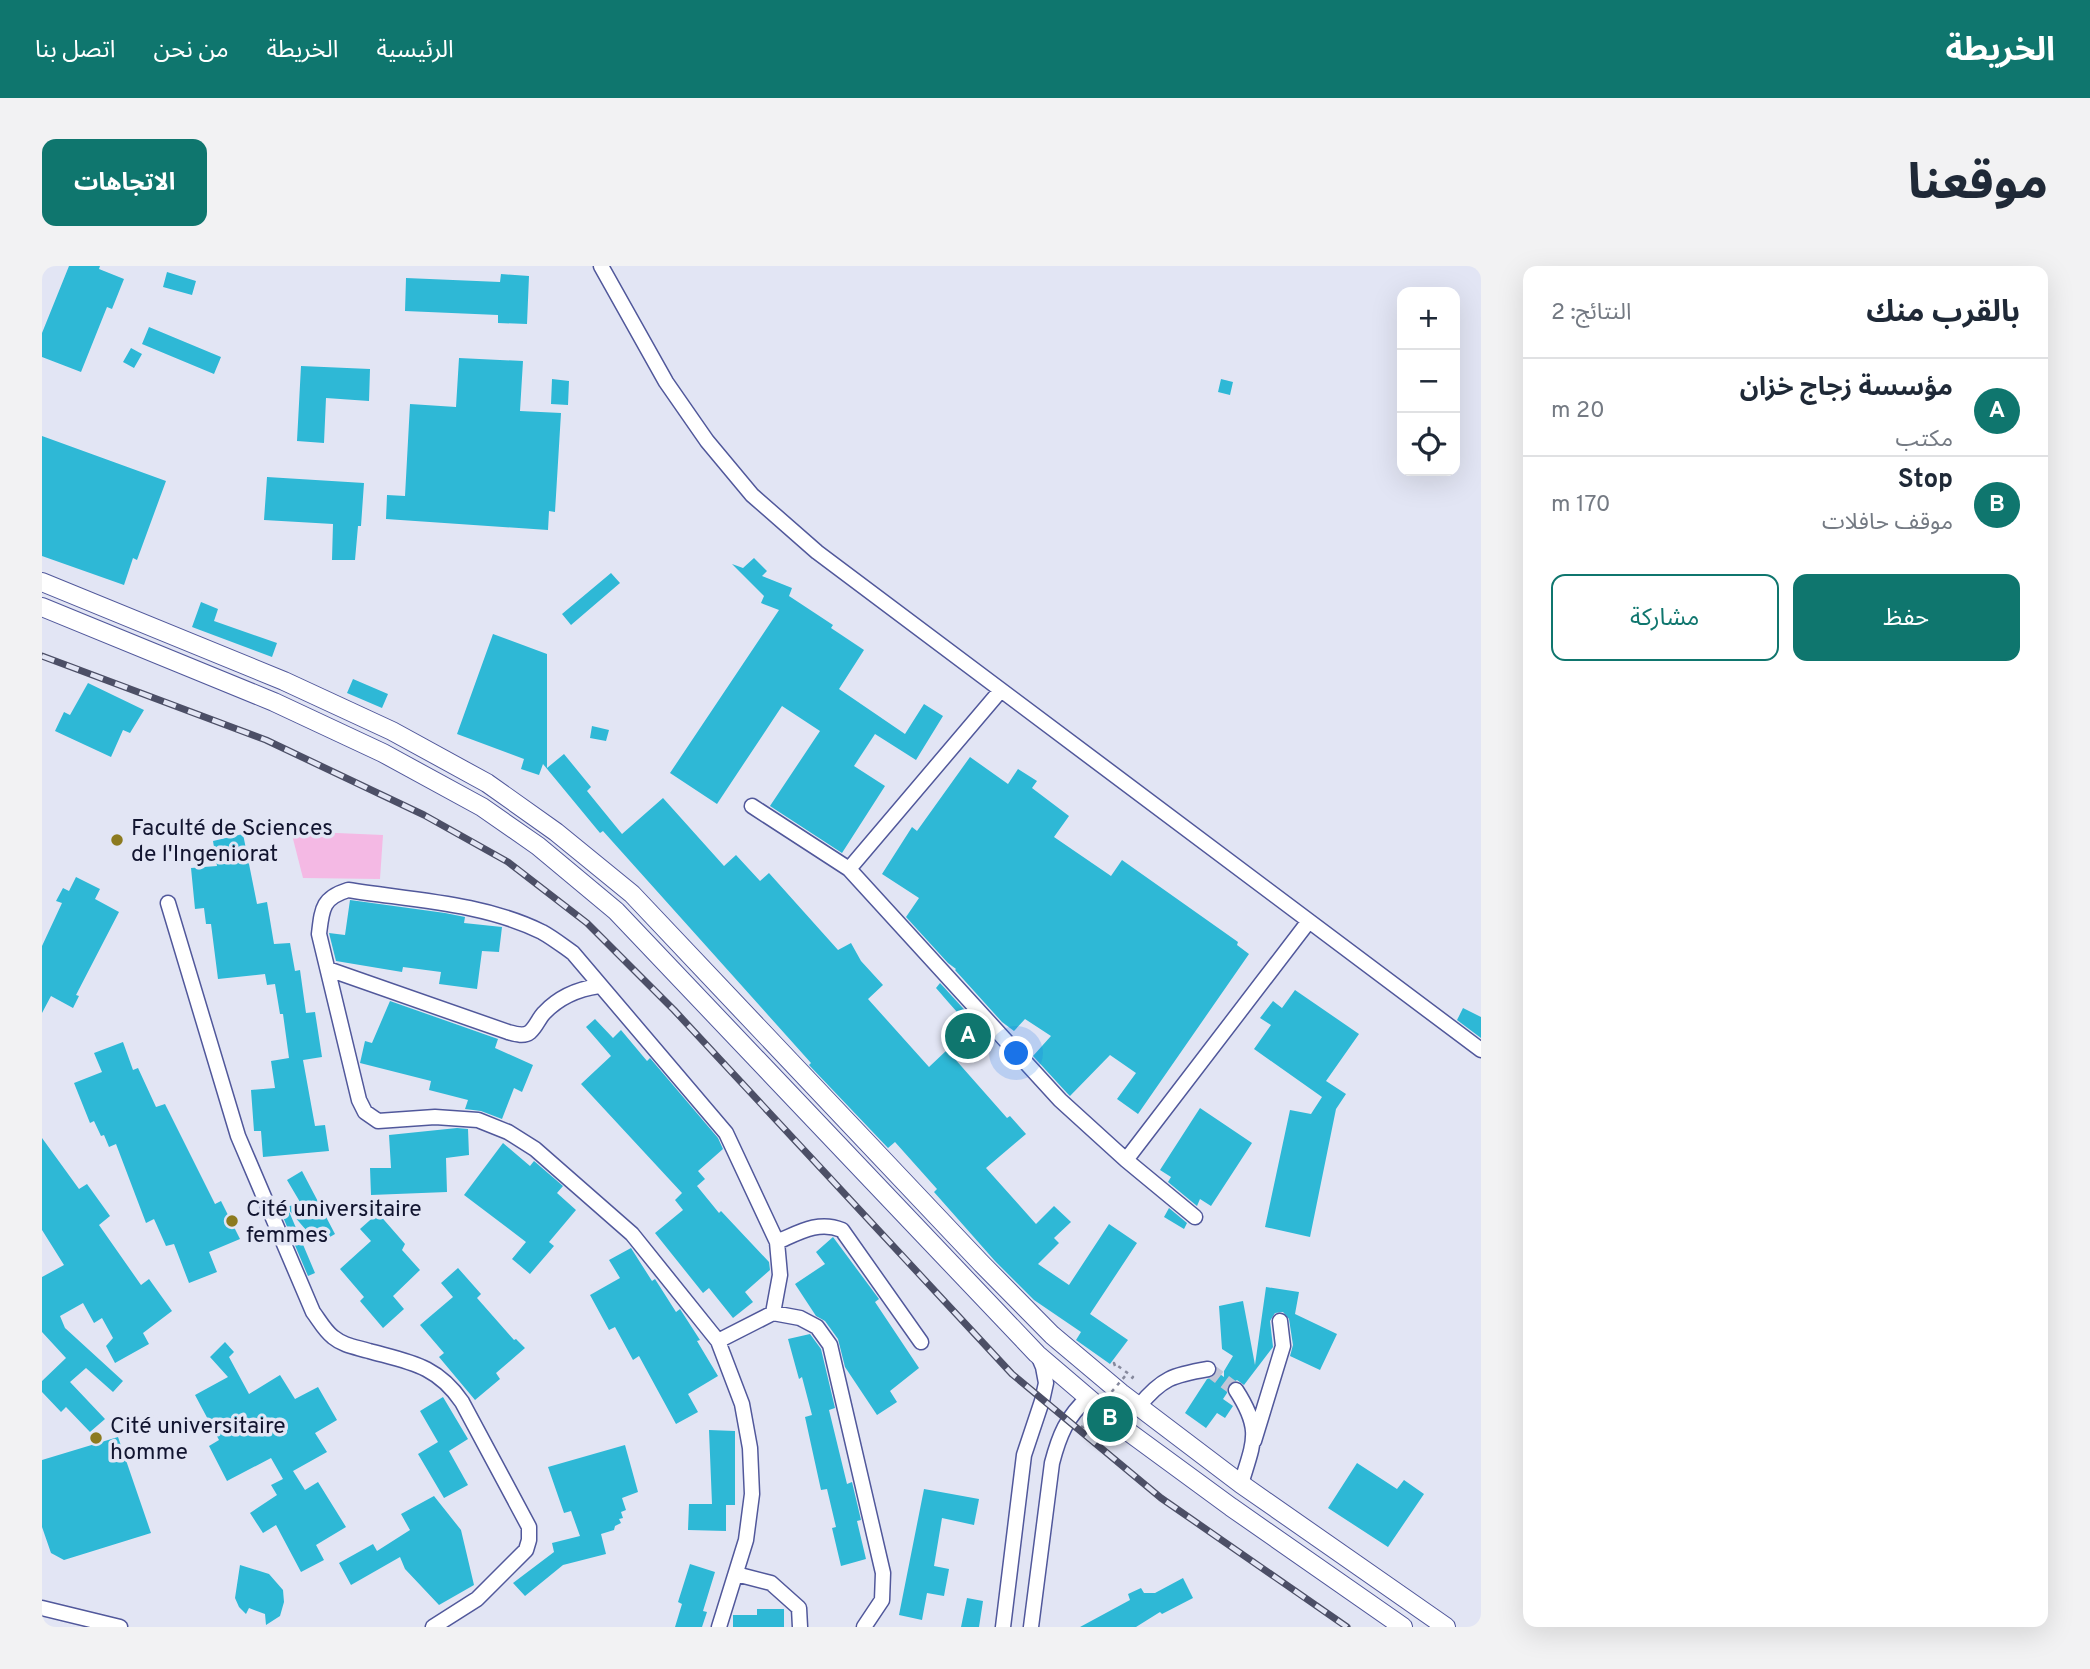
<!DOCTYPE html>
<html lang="ar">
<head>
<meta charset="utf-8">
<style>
	:root { --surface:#fff; --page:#f2f2f3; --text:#1f2937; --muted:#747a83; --line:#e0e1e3; --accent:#0f766e }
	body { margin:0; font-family:Overpass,"Noto Sans Arabic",sans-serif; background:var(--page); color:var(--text); direction:rtl }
	.controls { position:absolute; right:21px; top:21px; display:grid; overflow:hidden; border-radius:14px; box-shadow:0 7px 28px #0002 }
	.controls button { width:63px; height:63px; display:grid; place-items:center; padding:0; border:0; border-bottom:2px solid var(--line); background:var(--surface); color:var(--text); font:35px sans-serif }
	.you { position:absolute; left:975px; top:788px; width:24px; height:24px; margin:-18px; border:5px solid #fff; border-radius:50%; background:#1a73e8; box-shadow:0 0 0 10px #1a73e833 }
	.badge { display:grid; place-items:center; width:46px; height:46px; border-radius:50%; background:var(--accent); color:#fff; font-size:23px; font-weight:700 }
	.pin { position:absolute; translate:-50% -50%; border:4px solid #fff; box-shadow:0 2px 7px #0006 }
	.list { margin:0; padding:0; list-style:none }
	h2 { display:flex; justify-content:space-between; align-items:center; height:91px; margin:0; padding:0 28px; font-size:30px }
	h2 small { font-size:23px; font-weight:400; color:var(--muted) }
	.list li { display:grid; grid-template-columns:46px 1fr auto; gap:21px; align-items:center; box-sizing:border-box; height:98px; padding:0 28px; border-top:2px solid var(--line) }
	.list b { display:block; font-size:26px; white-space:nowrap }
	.list p { margin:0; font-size:23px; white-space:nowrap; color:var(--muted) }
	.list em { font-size:23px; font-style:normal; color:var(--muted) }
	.actions { display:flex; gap:14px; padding:21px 28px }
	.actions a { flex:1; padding:16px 0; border:2px solid var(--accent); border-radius:14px; text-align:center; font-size:24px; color:var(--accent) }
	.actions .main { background:var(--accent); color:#fff }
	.icon { flex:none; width:38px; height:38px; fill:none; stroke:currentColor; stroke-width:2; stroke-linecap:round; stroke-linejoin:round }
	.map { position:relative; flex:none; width:1439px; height:1361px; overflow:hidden; direction:ltr; border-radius:14px }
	header { display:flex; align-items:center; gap:42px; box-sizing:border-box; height:98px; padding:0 35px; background:var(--accent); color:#fff }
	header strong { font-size:33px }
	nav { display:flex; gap:38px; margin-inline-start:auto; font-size:24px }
	.intro { display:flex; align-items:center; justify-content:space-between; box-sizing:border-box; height:168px; padding:0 42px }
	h1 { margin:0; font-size:49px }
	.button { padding:18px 32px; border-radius:14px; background:var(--accent); color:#fff; font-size:24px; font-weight:700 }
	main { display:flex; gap:42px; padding:0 42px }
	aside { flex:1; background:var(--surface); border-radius:14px; box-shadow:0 7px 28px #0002 }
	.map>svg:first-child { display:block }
</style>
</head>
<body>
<header>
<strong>الخريطة</strong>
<nav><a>الرئيسية</a><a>الخريطة</a><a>من نحن</a><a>اتصل بنا</a></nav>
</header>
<div class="intro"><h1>موقعنا</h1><a class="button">الاتجاهات</a></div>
<main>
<aside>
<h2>بالقرب منك<small>النتائج: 2</small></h2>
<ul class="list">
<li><span class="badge">A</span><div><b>مؤسسة زجاج خزان</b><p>مكتب</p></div><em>20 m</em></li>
<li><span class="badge">B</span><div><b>Stop</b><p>موقف حافلات</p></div><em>170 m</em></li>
</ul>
<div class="actions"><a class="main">حفظ</a><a>مشاركة</a></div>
</aside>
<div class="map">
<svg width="1439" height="1361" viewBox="0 0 1439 1361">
	<rect width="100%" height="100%" fill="#e2e5f4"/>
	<path fill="#f4b9e4" d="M 249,565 L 341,569 L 338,613 L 261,612 Z"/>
	<path fill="#2eb8d6" d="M 27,0 L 58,0 L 57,3 L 82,13 L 70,43 L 65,41 L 39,106 L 0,91 L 0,67 Z
		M 125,6 L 154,15 L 150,29 L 121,21 Z
		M 459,8 L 487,10 L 485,58 L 456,57 L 456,49 L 363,45 L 364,12 L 458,16 Z
		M 107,61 L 179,91 L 172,108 L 100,78 Z
		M 89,82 L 100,88 L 92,102 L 81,96 Z
		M 417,92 L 481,95 L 478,145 L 519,147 L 513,246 L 507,245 L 506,264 L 344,253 L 345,229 L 363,230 L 368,138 L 414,141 Z
		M 259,100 L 328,103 L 327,135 L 284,132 L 282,177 L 255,175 Z
		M 510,113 L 527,115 L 526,139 L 509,138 Z
		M 1179,113 L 1191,116 L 1188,129 L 1176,126 Z
		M 0,170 L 124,215 L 95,294 L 91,292 L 82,319 L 0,290 Z
		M 225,211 L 322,217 L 319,260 L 316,260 L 313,294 L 290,294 L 291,258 L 222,254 Z
		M 712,292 L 725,305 L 720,310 L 750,322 L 747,330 L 791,359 L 789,362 L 822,384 L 797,423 L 863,468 L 882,438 L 901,450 L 874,494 L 833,468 L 812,500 L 843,520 L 800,587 L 728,540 L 778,465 L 740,440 L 675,538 L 628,507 L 737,344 L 719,337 L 722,330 L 690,298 L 701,302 Z
		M 569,307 L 578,317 L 529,359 L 520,348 Z
		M 159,336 L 176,343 L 172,355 L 235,377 L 230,391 L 150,361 Z
		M 451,368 L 505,388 L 505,502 L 522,488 L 549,521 L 545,525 L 580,568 L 621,532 L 682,600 L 694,589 L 718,615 L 727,607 L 796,684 L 809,677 L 819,695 L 841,719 L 826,733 L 887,801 L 905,784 L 965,852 L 968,850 L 984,868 L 944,902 L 994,958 L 1012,940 L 1029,956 L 1012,972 L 1017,977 L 996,998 L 1027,1019 L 1067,958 L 1095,977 L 1048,1048 L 1086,1074 L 1068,1098 L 1034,1074 L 1039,1066 L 992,1034 L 953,995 L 892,926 L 895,923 L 853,876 L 846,882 L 767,799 L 769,797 L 561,565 L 558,567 L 501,498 L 497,509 L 479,503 L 482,493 L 415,468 Z
		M 311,413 L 346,428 L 340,442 L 305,427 Z
		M 46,417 L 102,444 L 88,467 L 81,464 L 69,491 L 13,465 L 22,446 L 28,449 Z
		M 550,460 L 567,464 L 564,475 L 548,472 Z
		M 928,491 L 966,518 L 976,503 L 995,515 L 990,522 L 1027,550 L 1012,571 L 1069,610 L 1080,594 L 1196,676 L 1195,679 L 1207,688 L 1096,848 L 1075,833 L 1094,807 L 1068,789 L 1028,830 L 1025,827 L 991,790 L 1009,770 L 983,753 L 972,765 L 960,756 L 913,704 L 914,703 L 906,697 L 864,651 L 877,632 L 840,608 L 870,561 L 875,565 Z
		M 201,568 L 215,638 L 225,636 L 232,678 L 248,677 L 253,705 L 258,704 L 264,747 L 273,746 L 280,791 L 261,794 L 273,860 L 283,859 L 287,885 L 221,891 L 219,865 L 212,865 L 209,824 L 233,822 L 229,795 L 247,792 L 241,748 L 238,748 L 233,718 L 225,719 L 223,708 L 176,713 L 169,658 L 164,658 L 162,642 L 153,643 L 149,602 L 175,600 L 171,575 Z
		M 34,611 L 58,623 L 53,633 L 77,646 L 34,729 L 37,730 L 31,742 L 9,730 L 0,747 L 0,680 L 20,637 L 14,635 L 21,622 L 27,625 Z
		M 308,634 L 403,647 L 423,651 L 422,657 L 460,661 L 457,686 L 440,685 L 435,723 L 397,718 L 399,706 L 361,701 L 360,706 L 294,695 L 287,667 L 303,669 Z
		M 898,717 L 940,763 L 940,764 L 923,755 L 907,737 L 894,722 Z
		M 1253,724 L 1317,768 L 1284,815 L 1304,828 L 1294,843 L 1268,971 L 1223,961 L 1248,844 L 1269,848 L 1280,831 L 1212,783 L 1229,759 L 1218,752 L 1231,735 L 1240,742 Z
		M 348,735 L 456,773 L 453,782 L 491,799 L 480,826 L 472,822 L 460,853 L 439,845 L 423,843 L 426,834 L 387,824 L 389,815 L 318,797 L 323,775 L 330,777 Z
		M 1421,742 L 1439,751 L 1439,772 L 1415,754 Z
		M 553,753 L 571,772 L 579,764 L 605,795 L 608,792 L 676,872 L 681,883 L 656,905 L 663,913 L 655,920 L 677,947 L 679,945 L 727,996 L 728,1004 L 703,1026 L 711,1036 L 691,1052 L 667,1022 L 661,1027 L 613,967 L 641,944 L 633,934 L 640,927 L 539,818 L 569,790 L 544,761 Z
		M 81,776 L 91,804 L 96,802 L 114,841 L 123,838 L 173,938 L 179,935 L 198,973 L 167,986 L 175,1006 L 147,1017 L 132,978 L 124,980 L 112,953 L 104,957 L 74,878 L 67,881 L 62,869 L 59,870 L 52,855 L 48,857 L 32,817 L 60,806 L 52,787 Z
		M 1158,842 L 1210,877 L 1169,940 L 1158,933 L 1155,940 L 1126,916 L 1129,911 L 1118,904 Z
		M 415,862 L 426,863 L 427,889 L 404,892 L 405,926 L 329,929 L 328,902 L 349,902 L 347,869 Z
		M 0,872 L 37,923 L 45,918 L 68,950 L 57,959 L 99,1019 L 107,1013 L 130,1045 L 101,1067 L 107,1078 L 73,1097 L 64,1080 L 71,1072 L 60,1052 L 52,1057 L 41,1037 L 18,1050 L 23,1062 L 81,1115 L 71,1126 L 44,1102 L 28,1116 L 63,1153 L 48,1166 L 24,1141 L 19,1146 L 0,1126 L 0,1115 L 24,1092 L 0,1066 L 0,1011 L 22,999 L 0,964 Z
		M 461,877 L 488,900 L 492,895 L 521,920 L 515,927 L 534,944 L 507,976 L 512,980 L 488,1008 L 470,993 L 484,976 L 422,929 Z
		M 260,905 L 293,968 L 276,978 L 246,943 L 273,1007 L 266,1010 L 238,944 L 258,936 L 245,914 Z
		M 1127,942 L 1145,957 L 1142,963 L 1122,951 Z
		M 336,947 L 363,978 L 360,984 L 378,1004 L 351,1030 L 362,1043 L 341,1062 L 318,1035 L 322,1031 L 298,1003 L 329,975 L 318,963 Z
		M 791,971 L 837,1033 L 833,1036 L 877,1102 L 848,1125 L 855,1136 L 835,1149 L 803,1101 L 796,1073 L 783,1055 L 774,1050 L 753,1018 L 783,998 L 774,986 Z
		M 589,982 L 610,1015 L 613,1013 L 634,1046 L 638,1043 L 658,1074 L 655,1075 L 676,1110 L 646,1128 L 656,1146 L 634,1158 L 597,1090 L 591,1094 L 573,1061 L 567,1064 L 548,1029 L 578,1012 L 567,994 Z
		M 416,1002 L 439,1028 L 435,1032 L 472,1074 L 474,1073 L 483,1082 L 454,1107 L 458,1113 L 433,1134 L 397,1091 L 402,1087 L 378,1059 L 411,1031 L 399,1017 Z
		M 1224,1021 L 1257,1026 L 1253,1048 L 1295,1068 L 1278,1104 L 1248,1090 L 1251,1079 L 1247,1053 L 1241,1046 L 1233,1047 L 1228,1055 L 1231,1081 L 1202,1119 L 1195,1114 L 1186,1119 L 1185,1127 L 1181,1133 L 1191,1140 L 1183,1152 L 1175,1147 L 1164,1162 L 1143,1147 L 1165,1113 L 1172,1111 L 1175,1106 L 1182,1111 L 1182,1105 L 1191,1090 L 1180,1083 L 1177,1040 L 1201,1035 L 1213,1099 Z
		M 768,1068 L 779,1083 L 793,1142 L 787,1144 L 805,1218 L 810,1216 L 819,1254 L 815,1255 L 824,1293 L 799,1300 L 790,1262 L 794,1261 L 785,1223 L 779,1224 L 763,1151 L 770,1149 L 760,1111 L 757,1113 L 746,1073 Z
		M 183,1076 L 192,1086 L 187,1091 L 207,1128 L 238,1109 L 253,1133 L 276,1121 L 295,1154 L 273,1167 L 285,1186 L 251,1205 L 263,1224 L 276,1216 L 304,1261 L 274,1279 L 282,1294 L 259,1306 L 234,1259 L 221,1267 L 208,1247 L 235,1229 L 229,1219 L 241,1213 L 229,1192 L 185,1215 L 167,1180 L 177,1174 L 153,1129 L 186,1111 L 168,1091 Z
		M 401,1131 L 426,1173 L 407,1185 L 426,1219 L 402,1232 L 376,1188 L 396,1176 L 378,1145 Z
		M 667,1164 L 693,1165 L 693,1239 L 684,1239 L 684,1265 L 646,1264 L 647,1238 L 670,1238 Z
		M 76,1171 L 109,1267 L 22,1294 L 9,1287 L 0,1261 L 0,1194 Z
		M 583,1179 L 596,1226 L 580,1232 L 584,1244 L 579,1246 L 581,1252 L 577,1253 L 579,1257 L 573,1260 L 572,1264 L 559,1268 L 564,1288 L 521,1299 L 483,1330 L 471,1317 L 512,1286 L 510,1277 L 538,1270 L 529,1245 L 522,1247 L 506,1201 Z
		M 1315,1197 L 1355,1223 L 1362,1214 L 1382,1228 L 1346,1281 L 1286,1242 Z
		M 882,1223 L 937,1233 L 932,1259 L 900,1252 L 892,1300 L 907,1303 L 902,1330 L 885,1327 L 880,1354 L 857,1349 Z
		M 392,1230 L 419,1264 L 432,1319 L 397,1339 L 363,1303 L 358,1291 L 309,1319 L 297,1297 L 331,1278 L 335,1285 L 368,1264 L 359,1248 Z
		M 648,1298 L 673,1306 L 661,1345 L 665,1346 L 660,1361 L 633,1361 L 640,1338 L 636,1336 Z
		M 198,1299 L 227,1308 L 241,1324 L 242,1336 L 238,1350 L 224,1359 L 223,1348 L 207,1342 L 204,1348 L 197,1341 L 193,1332 Z
		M 1141,1312 L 1151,1332 L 1120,1348 L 1118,1346 L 1094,1361 L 1038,1361 L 1088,1334 L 1086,1328 L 1099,1322 L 1102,1327 L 1113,1327 Z
		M 925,1332 L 941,1335 L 937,1361 L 919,1361 Z
		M 715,1343 L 742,1343 L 742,1361 L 691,1361 L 691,1349 L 715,1349 Z"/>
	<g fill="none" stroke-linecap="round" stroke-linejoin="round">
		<path stroke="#c3c6d7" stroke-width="14" stroke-dasharray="14 7" stroke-linecap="butt" d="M 1166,1103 L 1194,1124"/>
		<g stroke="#51589b" stroke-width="17">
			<path id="minor" d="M 559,0 L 624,116 L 665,175 L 710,229 L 775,286 L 1439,784
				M 710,540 L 807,603 L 1018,834 L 1084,894 L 1153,951
				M 807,603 L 959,424
				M 126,637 L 196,870 L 271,1046 C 277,1054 283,1065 291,1071 C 302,1080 314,1081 327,1085 C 367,1096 395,1099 420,1136 L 487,1261 L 487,1274 L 484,1284 L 435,1333 L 391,1361
				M 286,703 L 466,766 C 473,768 482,771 488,766 C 494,761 497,752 502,747 C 517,731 536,723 557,720
				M 1084,894 L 1267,655
				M 735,976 C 756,967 776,954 800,964 L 879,1076
				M 676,1075 L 731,1047 L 758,1052 L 775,1061 L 788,1079 L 841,1307 L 840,1334 L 822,1361
				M 1194,1124 C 1220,1164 1212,1175 1199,1218
				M 1097,1140 C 1120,1112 1131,1109 1166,1103
				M 1212,1175 L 1241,1080 L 1238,1055
				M 694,1308 L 729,1317 L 757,1342 L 758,1361
				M 0,1342 L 78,1361
				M 677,1361 L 704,1274 L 710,1228 L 708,1182 L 700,1138 L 676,1075 L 590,968 L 493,883 L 466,866 L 436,854 L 393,851 L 336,855 L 323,846 L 317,834 L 277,668 C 280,643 280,632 306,624 C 369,634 442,637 500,666 C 511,672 521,680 531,687 L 684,867 L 735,976 L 738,1009 L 731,1047
				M 961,1361 L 982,1189 L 1000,1135 L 1004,1117 L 1001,1101 L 996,1089
				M 989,1361 L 1010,1197 C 1017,1170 1025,1150 1046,1132"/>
		</g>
		<g stroke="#51589b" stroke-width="20">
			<path id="major" d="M 0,316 L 242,415 L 350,465 L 445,517 L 514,566 L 590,628 L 939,997 L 1010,1069 L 1079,1127 L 1199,1218 L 1404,1361
				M 0,341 L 232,436 L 341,487 L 440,541 L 496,580 L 574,645 L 995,1088 L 1084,1164 L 1189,1241 L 1361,1361"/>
		</g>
		<path stroke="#86899d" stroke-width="2.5" stroke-dasharray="3.5 5" stroke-linecap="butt" d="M 1073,1100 L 1072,1097 L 1091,1111 L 1089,1113
			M 1039,1160 L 1052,1170 L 1055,1168 L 1042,1158"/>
		<use href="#minor" stroke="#fff" stroke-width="14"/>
		<use href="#major" stroke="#fff" stroke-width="18"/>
		<g stroke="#4c4f66" stroke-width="7">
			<path id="rail" d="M 0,390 L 224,474 L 382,549 L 466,596 L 545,657 L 632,744 L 970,1108 L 1119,1232 L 1305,1361"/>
		</g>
		<use href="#rail" stroke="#e2e5f4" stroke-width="4.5" stroke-dasharray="13" stroke-linecap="butt"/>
		<path stroke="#86899d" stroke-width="2.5" stroke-dasharray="3.5 5" stroke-linecap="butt" d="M 1042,1158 L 1084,1109"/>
	</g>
	<g fill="#8c7a1f" stroke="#e2e5f4" stroke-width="2.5">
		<circle cx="75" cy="574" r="7"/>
		<circle cx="190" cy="955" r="7"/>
		<circle cx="54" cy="1172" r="7"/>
	</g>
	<g text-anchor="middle" stroke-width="7" stroke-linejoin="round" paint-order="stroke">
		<g font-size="23" fill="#121530" stroke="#e2e5f4" text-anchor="start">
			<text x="89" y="569">Faculté de Sciences<tspan x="89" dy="26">de l'Ingeniorat</tspan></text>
			<text x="204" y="950">Cité universitaire<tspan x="204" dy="26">femmes</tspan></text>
			<text x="68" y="1167">Cité universitaire<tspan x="68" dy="26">homme</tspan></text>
		</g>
	</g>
</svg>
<div class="controls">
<button>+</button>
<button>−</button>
<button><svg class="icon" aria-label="locate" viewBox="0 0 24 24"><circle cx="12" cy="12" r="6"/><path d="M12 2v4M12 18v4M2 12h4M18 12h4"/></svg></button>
</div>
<div class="you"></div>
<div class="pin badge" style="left:926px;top:770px">A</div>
<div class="pin badge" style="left:1068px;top:1153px">B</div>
</div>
</main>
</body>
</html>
